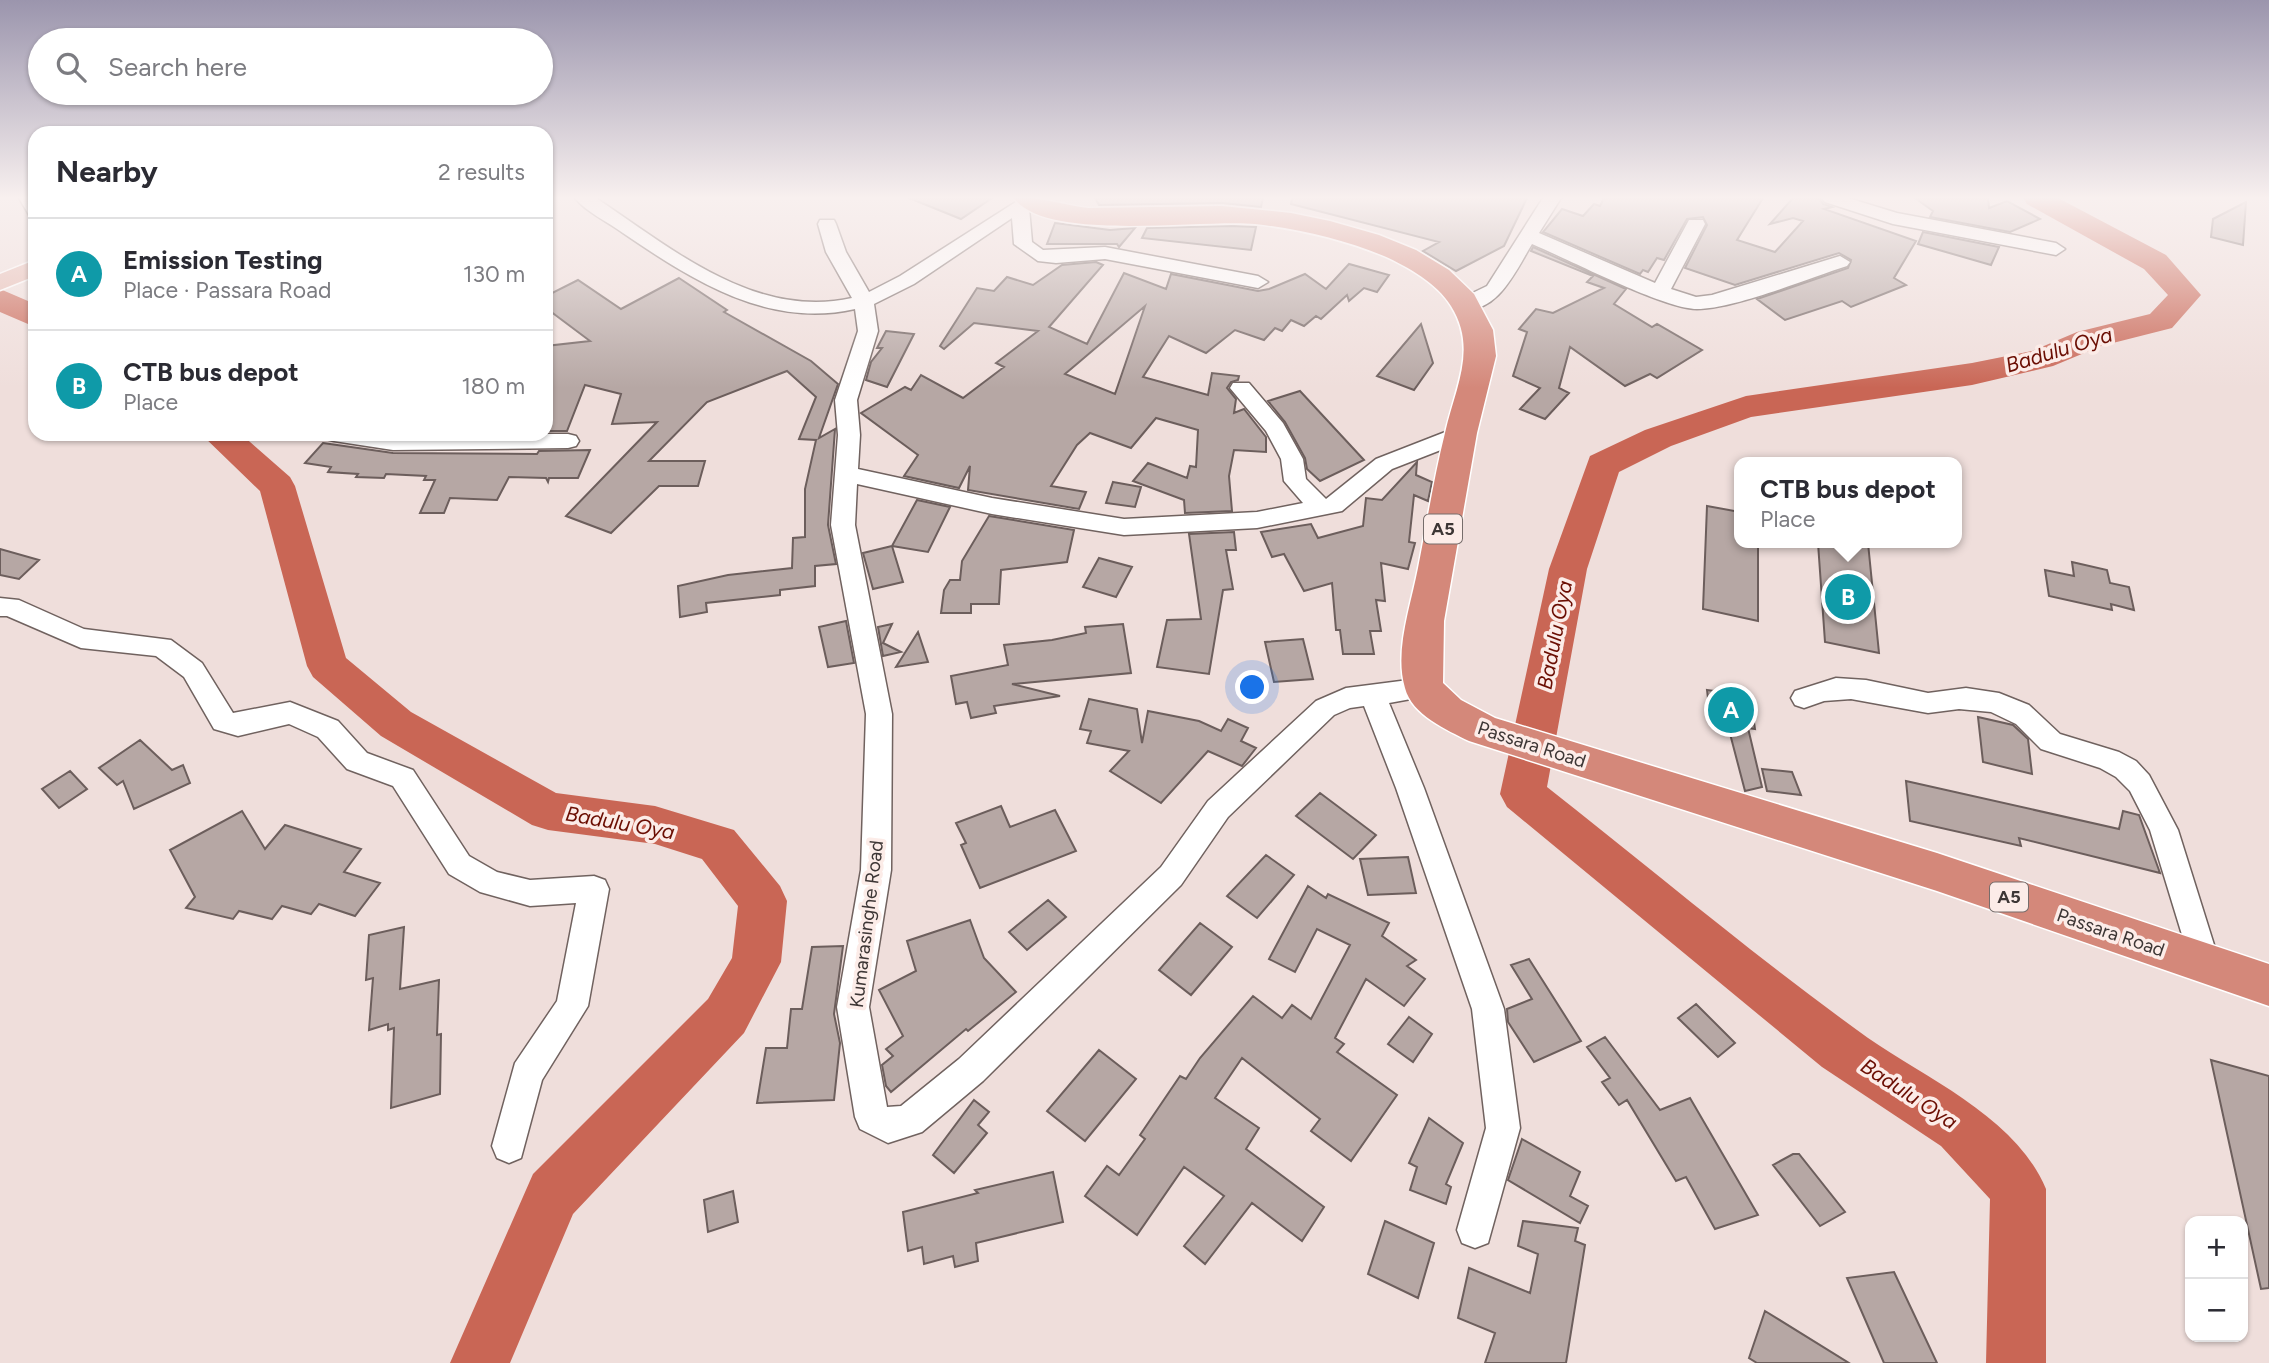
<!DOCTYPE html>
<html lang="en">
<head>
<meta charset="utf-8">
<style>
	:root { --surface:#fff; --page:#f2f2f3; --text:#2b2b33; --muted:#7c7c81; --line:#e1e1e2; --accent:#2563eb }
	body { margin:0; font-family:Figtree,sans-serif; background:var(--page); color:var(--text) }
	.controls { position:absolute; right:21px; bottom:21px; display:grid; overflow:hidden; border-radius:14px; box-shadow:0 2px 5px #0004 }
	.controls button { width:63px; height:63px; display:grid; place-items:center; padding:0; border:0; border-bottom:2px solid var(--line); background:var(--surface); color:var(--text); font:35px sans-serif }
	.you { position:absolute; left:1253px; top:688px; width:24px; height:24px; margin:-18px; border:5px solid #fff; border-radius:50%; background:#1a73e8; box-shadow:0 0 0 10px #1a73e833 }
	.badge { display:grid; place-items:center; width:46px; height:46px; border-radius:50%; background:var(--accent); color:#fff; font-size:23px; font-weight:700 }
	.pin { position:absolute; translate:-50% -50%; border:4px solid #fff; box-shadow:0 2px 7px #0006 }
	.popup { position:absolute; left:1734px; top:457px; width:228px; height:91px; box-sizing:border-box; display:grid; place-content:center; border-radius:14px; background:var(--surface); filter:drop-shadow(0 2px 5px #0005); font-size:23px; white-space:nowrap; color:var(--muted) }
	.popup b { font-size:26px; color:var(--text) }
	.popup::after { content:''; position:absolute; left:50%; top:100%; margin-left:-14px; border:14px solid transparent; border-top-color:var(--surface) }
	.list { margin:0; padding:0; list-style:none }
	h2 { display:flex; justify-content:space-between; align-items:center; height:91px; margin:0; padding:0 28px; font-size:30px }
	h2 small { font-size:23px; font-weight:400; color:var(--muted) }
	.list li { display:grid; grid-template-columns:46px 1fr auto; gap:21px; align-items:center; box-sizing:border-box; height:112px; padding:0 28px; border-top:2px solid var(--line) }
	.list b { display:block; font-size:26px; white-space:nowrap }
	.list p { margin:0; font-size:23px; white-space:nowrap; color:var(--muted) }
	.list em { font-size:23px; font-style:normal; color:var(--muted) }
	.icon { flex:none; width:38px; height:38px; fill:none; stroke:currentColor; stroke-width:2; stroke-linecap:round; stroke-linejoin:round }
	.map { position:relative; flex:none; width:2269px; height:1363px; overflow:hidden }
	.search { position:absolute; background:var(--surface); box-shadow:0 2px 5px #0004; left:28px; top:28px; width:525px; height:77px; display:flex; align-items:center; gap:18px; box-sizing:border-box; padding:0 24px; border-radius:38px; color:var(--muted); font-size:26px }
	.panel { position:absolute; background:var(--surface); box-shadow:0 2px 5px #0004; left:28px; top:126px; width:525px; height:315px; border-radius:21px }
	.map>svg:first-child { display:block }
</style>
</head>
<body>
<div class="map">
<svg width="2269" height="1363" viewBox="0 0 2269 1363">
	<rect width="100%" height="100%" fill="#efdedb"/>
	<g fill="none" stroke-linecap="round" stroke-linejoin="round">
		<path fill="#c96655" fill-rule="evenodd" d="M 2023,198 L 2058,198 L 2166,255 L 2201,295 L 2172,328 L 2101,346 L 2053,366 L 1972,385 L 1751,417 L 1671,446 L 1619,472 L 1587,569 L 1547,787 C 1650,868 1751,953 1857,1030 C 1919,1076 2015,1114 2046,1189 L 2046,1363 L 1986,1363 L 1990,1199 L 1941,1146 L 1822,1067 L 1507,807 L 1500,794 L 1549,569 L 1590,456 L 1645,430 L 1746,396 L 1972,363 L 2032,351 L 2077,332 L 2150,314 L 2168,295 L 2144,269 L 2027,204 Z
			M 0,289 L 35,304 L 35,327 L 0,312 Z
			M 201,434 L 241,434 L 290,477 L 295,486 L 346,658 L 411,712 L 556,793 L 655,806 L 734,830 L 780,886 L 787,901 L 781,962 L 744,1033 L 573,1214 L 510,1363 L 450,1363 L 533,1174 L 708,999 L 732,958 L 738,906 L 702,859 L 655,844 L 548,830 L 532,825 L 381,736 L 313,677 L 307,666 L 260,491 Z"/>
	</g>
	<path fill="#b6a7a4" stroke="#6c5e5c" stroke-width="2" fill-rule="evenodd" d="M 909,198 L 992,198 L 961,219 Z
		M 1095,198 L 1263,198 L 1261,207 L 1222,203 L 1099,205 Z
		M 1292,198 L 1527,198 L 1504,246 L 1456,271 L 1423,251 L 1439,242 L 1291,204 Z
		M 1604,198 L 1763,198 L 1737,240 L 1775,252 L 1803,221 L 1793,218 L 1770,224 L 1793,198 L 1819,198 L 1823,204 L 1832,207 L 1824,209 L 1916,241 L 1894,278 L 1906,285 L 1851,307 L 1842,301 L 1785,320 L 1757,299 L 1848,268 L 1851,260 L 1839,253 L 1735,285 L 1685,268 L 1707,225 L 1703,217 L 1687,219 L 1664,260 L 1657,258 L 1648,272 L 1643,270 L 1640,274 L 1543,232 L 1562,209 L 1583,216 L 1594,204 L 1600,206 Z
		M 1915,198 L 1988,198 L 1989,208 L 2007,201 L 2040,219 L 2010,232 L 1930,217 L 1933,211 Z
		M 2246,202 L 2243,245 L 2211,237 L 2213,219 Z
		M 1055,223 L 1110,230 L 1135,228 L 1119,247 L 1117,244 L 1047,244 Z
		M 1231,226 L 1256,227 L 1251,250 L 1142,238 L 1147,228 Z
		M 1923,232 L 1999,247 L 1991,265 L 1918,244 Z
		M 1533,247 L 1626,289 L 1614,304 L 1652,327 L 1657,324 L 1702,350 L 1657,378 L 1650,374 L 1625,386 L 1570,347 L 1559,388 L 1569,393 L 1545,419 L 1520,409 L 1540,388 L 1513,376 L 1527,332 L 1519,329 L 1536,309 L 1553,313 L 1604,288 L 1587,282 L 1593,276 L 1531,251 Z
		M 1096,262 L 1103,265 L 1049,327 L 1087,344 L 1124,273 L 1166,289 L 1171,274 L 1258,291 L 1269,289 L 1305,274 L 1326,289 L 1349,264 L 1389,275 L 1377,292 L 1364,288 L 1349,301 L 1347,295 L 1321,319 L 1316,316 L 1304,326 L 1291,320 L 1282,331 L 1275,328 L 1264,340 L 1235,330 L 1206,353 L 1169,336 L 1143,377 L 1208,395 L 1212,373 L 1239,376 L 1238,380 L 1231,382 L 1227,388 L 1236,399 L 1234,413 L 1244,409 L 1266,437 L 1266,452 L 1234,450 L 1229,476 L 1232,511 L 1185,513 L 1184,500 L 1133,481 L 1148,463 L 1187,478 L 1190,466 L 1196,467 L 1198,430 L 1156,418 L 1131,448 L 1090,433 L 1077,445 L 1051,486 L 1086,492 L 1079,509 L 968,490 L 970,466 L 959,488 L 904,476 L 918,455 L 861,413 L 905,387 L 911,390 L 921,375 L 963,398 L 1004,367 L 996,363 L 1038,331 L 974,323 L 944,349 L 940,346 L 977,288 L 994,291 L 1007,277 L 1033,285 L 1062,265 ZM 1145,306 L 1115,394 L 1065,374 L 1078,363 Z
		M 679,278 L 727,310 L 724,312 L 811,361 L 838,384 L 819,438 L 835,429 L 828,525 L 836,564 L 815,566 L 815,586 L 780,590 L 780,595 L 706,603 L 707,612 L 680,617 L 678,586 L 728,575 L 792,568 L 793,538 L 805,537 L 805,489 L 816,440 L 799,439 L 816,397 L 787,371 L 707,402 L 649,461 L 705,461 L 698,486 L 659,486 L 611,533 L 566,516 L 657,422 L 612,424 L 621,394 L 585,385 L 567,431 L 546,431 L 546,346 L 590,341 L 546,308 L 546,296 L 578,280 L 621,309 Z
		M 1421,324 L 1433,363 L 1414,390 L 1377,376 Z
		M 886,331 L 914,334 L 887,387 L 866,380 L 871,362 L 882,348 L 877,348 Z
		M 1300,391 L 1364,460 L 1320,481 L 1307,469 L 1305,458 L 1285,422 L 1268,401 Z
		M 323,443 L 393,453 L 537,454 L 539,451 L 590,450 L 578,478 L 549,478 L 548,482 L 546,478 L 509,477 L 497,500 L 450,498 L 444,513 L 420,513 L 435,480 L 424,480 L 426,476 L 386,474 L 384,478 L 356,477 L 358,474 L 328,472 L 331,467 L 305,463 Z
		M 1417,462 L 1416,475 L 1432,482 L 1428,501 L 1414,495 L 1409,542 L 1415,543 L 1408,569 L 1381,563 L 1385,601 L 1376,600 L 1381,631 L 1370,631 L 1374,654 L 1343,654 L 1340,630 L 1336,630 L 1332,583 L 1304,591 L 1284,554 L 1272,557 L 1261,532 L 1311,524 L 1318,538 L 1363,526 L 1366,498 L 1382,500 Z
		M 1113,482 L 1141,487 L 1135,507 L 1106,503 Z
		M 917,500 L 950,507 L 928,552 L 892,546 Z
		M 1707,506 L 1740,512 L 1740,543 L 1758,543 L 1758,621 L 1703,609 Z
		M 989,516 L 1074,530 L 1067,562 L 1001,570 L 999,604 L 971,604 L 971,613 L 941,613 L 944,590 L 950,580 L 960,580 L 962,561 Z
		M 1234,532 L 1236,550 L 1226,550 L 1233,589 L 1223,590 L 1209,674 L 1157,667 L 1167,620 L 1201,619 L 1189,534 Z
		M 1818,543 L 1868,543 L 1879,653 L 1825,642 Z
		M 892,546 L 903,582 L 873,589 L 863,553 Z
		M 0,549 L 39,560 L 19,579 L 0,575 Z
		M 1099,558 L 1132,567 L 1116,597 L 1083,587 Z
		M 2072,562 L 2107,570 L 2110,583 L 2129,587 L 2134,610 L 2111,604 L 2112,610 L 2049,596 L 2045,570 L 2074,576 Z
		M 846,621 L 854,663 L 828,667 L 819,627 Z
		M 892,624 L 883,643 L 901,652 L 883,656 L 878,627 Z
		M 1123,624 L 1131,673 L 1012,684 L 1060,696 L 994,706 L 996,713 L 971,718 L 967,702 L 956,704 L 951,676 L 1008,665 L 1004,645 L 1052,640 L 1086,633 L 1085,627 Z
		M 918,632 L 928,662 L 896,667 Z
		M 1303,639 L 1313,679 L 1274,682 L 1265,642 Z
		M 1707,690 L 1750,696 L 1755,729 L 1748,728 L 1762,787 L 1745,791 L 1728,726 L 1711,723 Z
		M 1089,699 L 1137,709 L 1142,743 L 1148,711 L 1199,721 L 1221,731 L 1228,719 L 1248,728 L 1241,741 L 1256,748 L 1242,766 L 1208,751 L 1161,803 L 1110,771 L 1129,751 L 1087,743 L 1091,731 L 1080,729 Z
		M 1978,717 L 2013,725 L 2028,739 L 2032,774 L 1983,762 Z
		M 140,740 L 172,770 L 183,765 L 190,783 L 134,809 L 123,781 L 117,785 L 99,768 Z
		M 1762,769 L 1792,772 L 1801,795 L 1767,791 Z
		M 70,771 L 87,789 L 59,808 L 42,789 Z
		M 1906,781 L 2119,829 L 2123,811 L 2139,815 L 2160,873 L 2019,838 L 2021,846 L 1910,821 Z
		M 1320,793 L 1376,835 L 1353,859 L 1296,816 Z
		M 1001,806 L 1010,827 L 1055,810 L 1076,851 L 980,888 L 961,845 L 966,843 L 956,823 Z
		M 242,811 L 265,849 L 285,825 L 361,849 L 344,872 L 380,883 L 355,916 L 319,904 L 311,914 L 282,906 L 272,919 L 239,911 L 233,919 L 186,908 L 195,897 L 170,850 Z
		M 1266,855 L 1294,875 L 1257,918 L 1227,896 Z
		M 1408,857 L 1416,893 L 1368,895 L 1360,859 Z
		M 1308,886 L 1326,898 L 1328,894 L 1389,923 L 1382,936 L 1416,960 L 1407,966 L 1425,979 L 1404,1006 L 1366,979 L 1335,1038 L 1344,1044 L 1337,1052 L 1397,1095 L 1351,1161 L 1311,1131 L 1320,1119 L 1242,1058 L 1215,1098 L 1259,1128 L 1246,1149 L 1324,1207 L 1302,1241 L 1252,1203 L 1205,1264 L 1184,1246 L 1224,1196 L 1184,1167 L 1137,1235 L 1085,1196 L 1107,1166 L 1119,1175 L 1145,1139 L 1140,1135 L 1180,1076 L 1186,1079 L 1200,1058 L 1253,996 L 1282,1018 L 1292,1005 L 1311,1019 L 1350,945 L 1317,929 L 1295,972 L 1269,959 Z
		M 1048,900 L 1066,917 L 1027,950 L 1009,932 Z
		M 970,920 L 984,958 L 1016,992 L 968,1031 L 966,1029 L 891,1092 L 886,1086 L 882,1065 L 893,1056 L 886,1049 L 903,1036 L 879,990 L 916,971 L 907,941 Z
		M 1200,923 L 1232,947 L 1191,995 L 1159,970 Z
		M 404,927 L 400,989 L 439,980 L 437,1035 L 441,1034 L 440,1094 L 391,1108 L 394,1028 L 388,1030 L 388,1024 L 369,1030 L 373,978 L 366,980 L 369,935 Z
		M 843,946 L 834,1014 L 840,1043 L 834,1100 L 757,1103 L 766,1048 L 787,1048 L 791,1009 L 802,1009 L 812,947 Z
		M 1529,959 L 1581,1041 L 1534,1062 L 1508,1022 L 1507,1009 L 1532,999 L 1511,965 Z
		M 1696,1004 L 1735,1043 L 1718,1057 L 1678,1018 Z
		M 1409,1017 L 1432,1034 L 1413,1062 L 1388,1044 Z
		M 1605,1037 L 1660,1110 L 1690,1098 L 1758,1215 L 1715,1229 L 1686,1177 L 1676,1181 L 1627,1100 L 1619,1105 L 1602,1082 L 1610,1078 L 1587,1047 Z
		M 1099,1050 L 1136,1079 L 1085,1141 L 1047,1111 Z
		M 2211,1060 L 2269,1076 L 2269,1288 L 2261,1289 Z
		M 974,1100 L 989,1112 L 978,1125 L 987,1133 L 954,1173 L 933,1155 Z
		M 1429,1118 L 1463,1143 L 1446,1184 L 1451,1187 L 1446,1204 L 1410,1190 L 1417,1167 L 1409,1163 Z
		M 1522,1139 L 1580,1172 L 1570,1196 L 1588,1206 L 1580,1223 L 1508,1180 Z
		M 1793,1154 L 1799,1154 L 1845,1212 L 1820,1226 L 1773,1165 Z
		M 1053,1172 L 1063,1222 L 976,1243 L 978,1261 L 955,1267 L 953,1256 L 924,1264 L 922,1247 L 908,1251 L 903,1212 L 978,1193 L 975,1190 Z
		M 733,1191 L 738,1222 L 708,1232 L 704,1200 Z
		M 1385,1221 L 1434,1243 L 1418,1298 L 1368,1274 Z
		M 1523,1221 L 1578,1228 L 1575,1241 L 1585,1245 L 1566,1363 L 1485,1363 L 1495,1333 L 1458,1318 L 1469,1268 L 1530,1293 L 1538,1254 L 1518,1246 Z
		M 1894,1272 L 1937,1363 L 1884,1363 L 1847,1278 Z
		M 1765,1311 L 1849,1363 L 1757,1363 L 1749,1358 Z"/>
	<g fill="none" stroke-linecap="round" stroke-linejoin="round">
		<g stroke="#70625f" stroke-width="3">
			<path id="minor" d="M 19,198 L 35,198 L 35,217 L 29,215 Z
				M 575,198 L 596,198 C 671,248 755,320 852,298 L 826,252 L 818,224 L 820,220 L 834,220 L 836,224 L 846,252 L 869,292 L 900,276 L 1022,198 L 1036,198 L 1038,201 L 1029,208 L 1032,242 L 1043,250 L 1105,247 L 1258,276 L 1268,282 L 1258,288 L 1105,259 L 1056,263 L 1038,261 L 1014,244 L 1012,218 L 914,284 L 874,304 L 878,331 L 857,400 L 860,435 L 858,469 L 992,498 L 1124,519 L 1257,512 L 1303,503 L 1284,481 L 1281,459 L 1266,431 L 1230,388 L 1233,383 L 1249,383 L 1283,423 L 1303,459 L 1306,479 L 1326,499 L 1376,459 L 1453,429 L 1469,429 L 1472,434 L 1469,439 L 1392,469 L 1342,511 L 1257,528 L 1124,535 L 992,514 L 857,484 L 855,525 L 892,714 L 891,870 L 869,1007 L 887,1107 L 901,1106 L 959,1059 L 1161,867 L 1208,801 L 1316,701 L 1346,688 L 1424,678 L 1433,681 L 1437,688 L 1433,695 L 1389,703 L 1424,788 L 1504,1009 L 1520,1128 L 1488,1243 L 1475,1248 L 1462,1243 L 1457,1230 L 1486,1128 L 1472,1009 L 1396,788 L 1364,706 L 1350,708 L 1334,715 L 1228,817 L 1181,885 L 983,1081 L 922,1132 L 888,1143 L 860,1129 L 855,1117 L 837,1007 L 861,870 L 866,714 L 831,525 L 838,435 L 835,400 L 858,331 L 855,309 C 768,329 692,280 623,233 C 608,222 586,212 575,198 Z
				M 1543,198 L 1561,198 L 1539,233 L 1655,283 L 1689,220 L 1703,220 L 1705,224 L 1671,289 L 1696,297 L 1712,295 L 1840,256 L 1850,262 L 1847,266 C 1809,278 1734,309 1697,309 C 1664,309 1568,259 1532,244 C 1516,270 1496,318 1458,308 L 1455,304 L 1458,300 L 1487,286 Z
				M 1822,198 L 1848,198 L 1897,213 L 2056,243 L 2065,249 L 2056,255 L 1893,224 L 1825,202 Z
				M 323,434 L 568,434 L 576,436 L 579,441 L 576,446 L 568,448 L 393,450 L 334,441 L 326,439 Z
				M 0,598 L 19,600 L 84,629 L 171,640 L 202,663 L 233,713 L 290,702 L 338,721 L 367,753 L 413,770 L 469,856 L 497,872 L 530,880 L 594,876 L 605,880 L 609,889 L 588,1006 L 542,1080 L 521,1158 L 509,1163 L 497,1158 L 492,1146 L 515,1063 L 557,1001 L 576,903 L 530,906 L 480,892 L 449,874 L 393,786 L 347,769 L 318,737 L 289,724 L 238,736 L 214,729 L 184,677 L 156,656 L 81,648 L 7,616 L 0,616 Z
				M 1836,678 L 1866,680 L 1928,693 L 1966,688 L 1999,693 L 2029,705 L 2060,734 L 2119,752 L 2136,761 L 2149,775 L 2178,830 L 2220,964 L 2216,974 L 2205,978 L 2194,974 L 2150,830 L 2130,791 L 2116,777 L 2100,768 L 2041,749 L 2016,724 L 1991,712 L 1959,709 L 1928,713 L 1851,699 L 1824,701 L 1804,708 L 1795,705 L 1791,698 L 1795,691 Z"/>
		</g>
		<g stroke="#fff" stroke-width="3">
			<path id="major" d="M 35,260 L 35,276 L 0,290 L 0,274 Z"/>
		</g>
		<g stroke="#fff" stroke-width="3">
			<path id="highway" d="M 1014,198 C 1040,196 1062,205 1088,208 L 1222,206 L 1291,213 L 1330,221 L 1379,235 L 1416,250 L 1449,270 L 1474,294 L 1493,330 L 1496,356 L 1477,433 L 1444,621 L 1443,683 L 1461,700 L 1495,718 L 1937,853 L 2269,964 L 2269,1006 L 1937,891 L 1469,741 C 1447,730 1412,715 1405,688 C 1394,651 1411,605 1418,568 C 1427,523 1434,477 1445,433 C 1455,388 1478,349 1451,306 C 1437,283 1408,267 1384,256 C 1342,239 1300,229 1255,224 C 1202,219 1045,243 1014,198 Z"/>
		</g>
		<use href="#minor" fill="#fff" fill-rule="evenodd"/>
		<use href="#major" fill="#e5b8af" fill-rule="evenodd"/>
		<use href="#highway" fill="#d4887a" fill-rule="evenodd"/>
	</g>
	<linearGradient id="sky" x2="0" y2="1"><stop stop-color="#9b95ad"/><stop offset="0.51" stop-color="#f8f0ef"/><stop offset="1" stop-color="#f8f0ef" stop-opacity="0"/></linearGradient>
	<rect width="2269" height="388" fill="url(#sky)"/>
	<g text-anchor="middle" stroke-width="7" stroke-linejoin="round" paint-order="stroke">
		<g fill="#fcece8" stroke="#766d6b" stroke-width="2">
			<rect x="1424" y="514.5" width="38" height="29" rx="5"/>
			<rect x="1990" y="882.5" width="38" height="29" rx="5"/>
		</g>
		<g font-size="18" font-weight="bold" fill="#3d3635">
			<text x="1443" y="535">A5</text>
			<text x="2009" y="903">A5</text>
		</g>
		<g font-size="19" fill="#3d3635" stroke="#fcece8">
			<text transform="translate(1532 744) rotate(18)" y="7">Passara Road</text>
			<text transform="translate(866 924) rotate(-83)" y="7">Kumarasinghe Road</text>
			<text transform="translate(2111 932) rotate(19)" y="7">Passara Road</text>
		</g>
		<g font-size="21" font-style="italic" fill="#6b0e03" stroke="#fcece8">
			<text transform="translate(2059 350) rotate(-17)" y="7">Badulu Oya</text>
			<text transform="translate(1555 635) rotate(-79)" y="7">Badulu Oya</text>
			<text transform="translate(620 823) rotate(10)" y="7">Badulu Oya</text>
			<text transform="translate(1909 1094) rotate(33)" y="7">Badulu Oya</text>
		</g>
	</g>
</svg>
<div class="controls">
<button>+</button>
<button>−</button>
</div>
<div class="you"></div>
<div class="pin badge" style="left:1731px;top:710px;background:#0f9aa8">A</div>
<div class="pin badge" style="left:1848px;top:597px;background:#0f9aa8">B</div>
<div class="popup"><b>CTB bus depot</b>Place</div>
<div class="search"><svg class="icon" aria-label="search" viewBox="0 0 24 24"><circle cx="10" cy="10" r="6"/><path d="M15 15l6 6"/></svg>Search here</div>
<section class="panel">
<h2>Nearby<small>2 results</small></h2>
<ul class="list">
<li><span class="badge" style="background:#0f9aa8">A</span><div><b>Emission Testing</b><p>Place · Passara Road</p></div><em>130 m</em></li>
<li><span class="badge" style="background:#0f9aa8">B</span><div><b>CTB bus depot</b><p>Place</p></div><em>180 m</em></li>
</ul>
</section>
</div>
</body>
</html>
